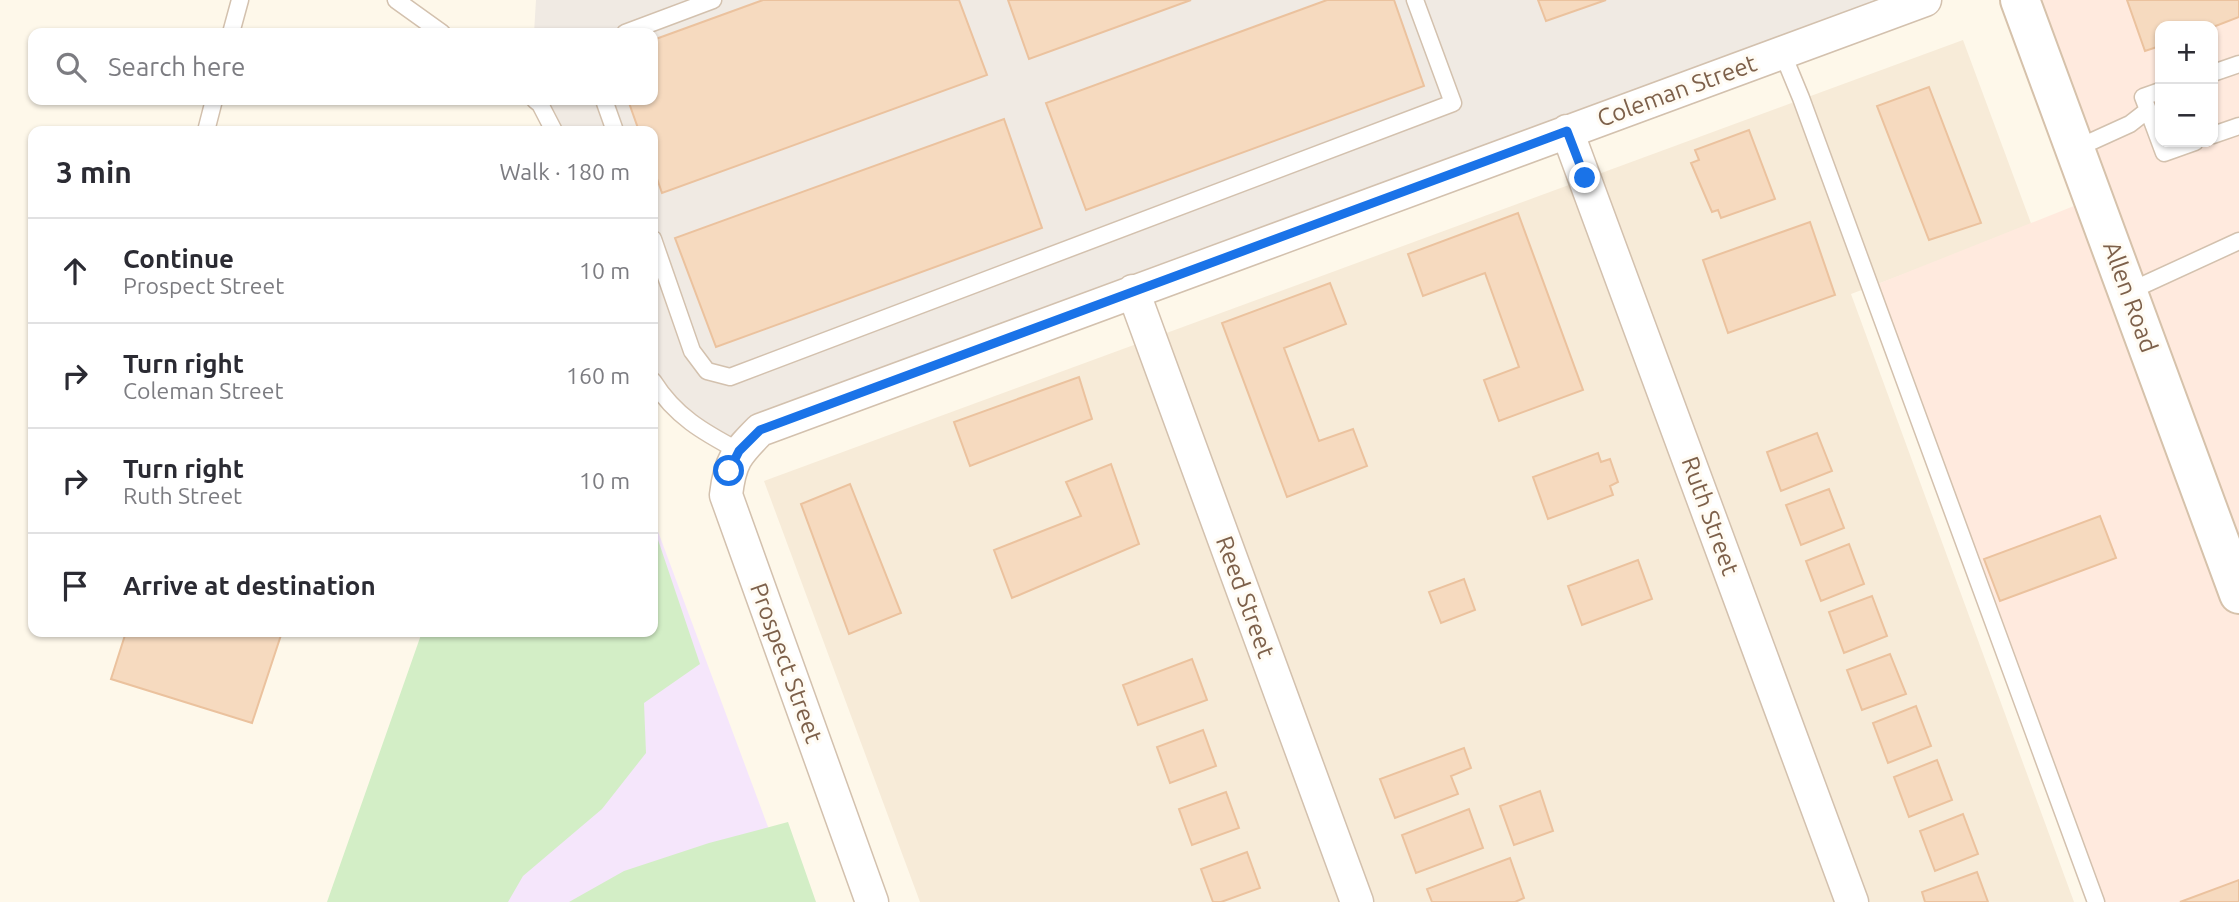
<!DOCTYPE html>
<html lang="en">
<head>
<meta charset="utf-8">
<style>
	:root { --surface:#fff; --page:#f2f2f3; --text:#2b2b33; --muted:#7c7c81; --line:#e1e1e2 }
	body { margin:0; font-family:Ubuntu,sans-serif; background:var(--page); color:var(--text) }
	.controls { position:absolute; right:21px; top:21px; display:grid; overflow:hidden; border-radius:14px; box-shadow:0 2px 5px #0004 }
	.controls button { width:63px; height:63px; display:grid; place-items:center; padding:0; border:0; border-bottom:2px solid var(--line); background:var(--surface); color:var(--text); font:35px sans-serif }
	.stop { position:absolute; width:21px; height:21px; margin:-16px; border:5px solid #1a73e8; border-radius:50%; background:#fff }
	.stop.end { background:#1a73e8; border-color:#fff; box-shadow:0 2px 7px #0008 }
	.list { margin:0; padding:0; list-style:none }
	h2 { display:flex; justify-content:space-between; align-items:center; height:91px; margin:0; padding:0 28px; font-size:30px }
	h2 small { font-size:23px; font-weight:400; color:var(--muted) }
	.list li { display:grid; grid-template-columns:46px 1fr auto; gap:21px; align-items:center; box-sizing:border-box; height:105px; padding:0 28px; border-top:2px solid var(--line) }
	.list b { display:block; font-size:26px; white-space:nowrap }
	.list p { margin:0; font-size:23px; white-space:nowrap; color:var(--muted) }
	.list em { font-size:23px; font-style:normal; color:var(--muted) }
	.icon { flex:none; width:38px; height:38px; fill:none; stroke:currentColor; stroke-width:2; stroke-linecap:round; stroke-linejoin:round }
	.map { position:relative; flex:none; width:2239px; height:902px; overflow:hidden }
	.search { position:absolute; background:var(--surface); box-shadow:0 2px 5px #0004; left:28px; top:28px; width:630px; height:77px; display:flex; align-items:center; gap:18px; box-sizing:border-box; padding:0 24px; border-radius:14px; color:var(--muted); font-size:26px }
	.panel { position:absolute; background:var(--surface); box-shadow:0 2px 5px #0004; left:28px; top:126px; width:630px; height:511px; border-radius:14px }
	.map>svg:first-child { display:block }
</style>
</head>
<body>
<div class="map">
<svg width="2239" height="902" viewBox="0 0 2239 902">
	<rect width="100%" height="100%" fill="#fef8ea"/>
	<path fill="#f7ebd8" d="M 1963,40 L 2032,226 L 1851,294 L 2074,902 L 920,902 L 764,481 Z"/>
	<path fill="#ffeade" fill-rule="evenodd" d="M 2020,0 L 2239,0 L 2239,902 L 2096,902 L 1870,287 L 2094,198 ZM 2160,26 L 2213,26 L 2213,142 L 2160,142 Z"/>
	<path fill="#f0eae3" d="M 536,0 L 1925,0 L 739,451 L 701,431 L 653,381 L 653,131 L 554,131 L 540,100 L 653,100 L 653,33 L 534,33 Z"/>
	<path fill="#f5e6fb" d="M 653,518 L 796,902 L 435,902 L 653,632 Z"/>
	<path fill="#d3eec6" d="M 653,525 L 700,664 L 644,703 L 646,753 L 602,809 L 523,876 L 508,902 L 327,902 L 422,632 L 653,632 Z
		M 788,822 L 816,902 L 569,902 L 624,871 L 709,843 Z"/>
	<path fill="#f6dabf" stroke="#ebc29e" stroke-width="2" d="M 763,0 L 959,0 L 987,75 L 662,193 L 653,167 L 653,131 L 639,131 L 628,100 L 653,100 L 653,40 Z
		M 1008,0 L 1191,0 L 1029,59 Z
		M 1327,0 L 1394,0 L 1424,86 L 1086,210 L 1046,103 Z
		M 1538,0 L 1606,0 L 1546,21 Z
		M 2127,0 L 2239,0 L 2239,17 L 2213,27 L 2160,26 L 2160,46 L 2145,51 Z
		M 1929,87 L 1981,223 L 1929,240 L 1877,106 Z
		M 1004,119 L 1042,228 L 716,347 L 675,238 Z
		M 1749,130 L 1775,199 L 1721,218 L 1718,210 L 1712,212 L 1691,163 L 1699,160 L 1695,150 Z
		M 1518,213 L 1583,390 L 1499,421 L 1484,380 L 1519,367 L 1485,273 L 1423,296 L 1408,254 Z
		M 1810,222 L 1835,295 L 1728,333 L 1703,260 Z
		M 1330,283 L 1346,324 L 1284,348 L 1319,441 L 1353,429 L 1367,466 L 1287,497 L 1222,323 Z
		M 1079,377 L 1092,419 L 970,466 L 954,422 Z
		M 1817,433 L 1832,471 L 1781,491 L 1767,452 Z
		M 1598,453 L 1601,462 L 1610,459 L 1618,482 L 1610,486 L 1613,495 L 1548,519 L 1533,477 Z
		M 1111,464 L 1139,544 L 1012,598 L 994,550 L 1081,516 L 1066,482 Z
		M 850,484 L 901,613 L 849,634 L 801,504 Z
		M 1829,489 L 1844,528 L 1801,545 L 1786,505 Z
		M 2100,516 L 2116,558 L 2000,601 L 1984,559 Z
		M 1849,544 L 1864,584 L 1821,601 L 1806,561 Z
		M 1638,560 L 1652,599 L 1582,625 L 1568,586 Z
		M 1464,579 L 1475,610 L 1441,623 L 1429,592 Z
		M 1872,596 L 1887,636 L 1844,653 L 1829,612 Z
		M 126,632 L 282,632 L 252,723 L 111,679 Z
		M 1890,654 L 1906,694 L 1862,710 L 1847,670 Z
		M 1192,659 L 1207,700 L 1138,725 L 1123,685 Z
		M 1916,706 L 1931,746 L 1888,763 L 1873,723 Z
		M 1203,730 L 1216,766 L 1170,783 L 1157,747 Z
		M 1464,748 L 1471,768 L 1451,776 L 1458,794 L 1395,818 L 1380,779 Z
		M 1937,760 L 1952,800 L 1909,817 L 1894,777 Z
		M 1540,791 L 1553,831 L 1514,845 L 1500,806 Z
		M 1226,792 L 1239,828 L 1192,845 L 1179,809 Z
		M 1469,809 L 1483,848 L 1416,873 L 1402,835 Z
		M 1963,814 L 1978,854 L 1935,871 L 1920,831 Z
		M 1247,852 L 1260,888 L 1221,902 L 1213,902 L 1201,869 Z
		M 1510,858 L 1524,898 L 1515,902 L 1432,902 L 1427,889 Z
		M 1977,872 L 1988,902 L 1925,902 L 1922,892 Z
		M 2239,880 L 2239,902 L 2180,902 Z"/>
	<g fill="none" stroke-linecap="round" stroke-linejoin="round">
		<g stroke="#d3c1ae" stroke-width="19">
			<path id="lane" d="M 396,0 L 442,33
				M 231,33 L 240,0
				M 625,33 L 713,0
				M 1782,52 L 1801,98 L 2096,902
				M 2213,73 L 2239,64
				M 535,100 L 540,104 L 554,131
				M 604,100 L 615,131
				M 2148,110 L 2164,153 L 2195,142
				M 206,131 L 214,100
				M 2213,135 L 2239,126
				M 2075,149 L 2130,124 L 2148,110 L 2143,97 L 2160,91
				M 653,239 L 692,351 L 707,371 L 730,377 L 1453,103 L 1415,0
				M 2128,292 L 2239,241
				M 653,381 C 675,416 703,432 739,451"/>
		</g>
		<g stroke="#d3c1ae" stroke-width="35">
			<path id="street" d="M 1567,131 L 1852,902
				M 1133,291 L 1357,902
				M 872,902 L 726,495 C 730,461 736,454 760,430 L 1925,0"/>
		</g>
		<g stroke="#d6c2ab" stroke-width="42">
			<path id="secondary" d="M 2020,0 L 2239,594"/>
		</g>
		<use href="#lane" stroke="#fff" stroke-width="16"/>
		<use href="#street" stroke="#fff" stroke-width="32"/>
		<use href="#secondary" stroke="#fff" stroke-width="38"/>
	</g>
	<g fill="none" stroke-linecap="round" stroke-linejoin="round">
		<path stroke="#1a73e8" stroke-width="9" d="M 729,471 L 739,451 L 760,430 L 1567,131 L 1585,178"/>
	</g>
	<g text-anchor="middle" stroke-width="6" stroke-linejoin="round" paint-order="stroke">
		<g font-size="24" fill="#7d604a" stroke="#fffbf3">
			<text transform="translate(1677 91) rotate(-20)" y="8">Coleman Street</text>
			<text transform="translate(2130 297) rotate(70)" y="8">Allen Road</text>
			<text transform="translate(1710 516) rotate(70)" y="8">Ruth Street</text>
			<text transform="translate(1245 597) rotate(70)" y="8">Reed Street</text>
			<text transform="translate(786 663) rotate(70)" y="8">Prospect Street</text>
		</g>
	</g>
</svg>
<div class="controls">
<button>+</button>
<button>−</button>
</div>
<div class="stop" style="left:729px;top:471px"></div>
<div class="stop end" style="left:1585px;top:178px"></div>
<div class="search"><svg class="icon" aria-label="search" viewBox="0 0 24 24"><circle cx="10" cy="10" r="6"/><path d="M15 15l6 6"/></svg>Search here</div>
<section class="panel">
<h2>3 min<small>Walk · 180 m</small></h2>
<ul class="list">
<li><svg class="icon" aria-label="ahead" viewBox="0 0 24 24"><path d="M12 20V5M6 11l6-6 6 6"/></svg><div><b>Continue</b><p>Prospect Street</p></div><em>10 m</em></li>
<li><svg class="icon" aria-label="right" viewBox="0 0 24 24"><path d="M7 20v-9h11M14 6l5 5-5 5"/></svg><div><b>Turn right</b><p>Coleman Street</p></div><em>160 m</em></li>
<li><svg class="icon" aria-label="right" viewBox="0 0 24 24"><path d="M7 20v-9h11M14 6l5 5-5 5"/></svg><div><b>Turn right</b><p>Ruth Street</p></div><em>10 m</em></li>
<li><svg class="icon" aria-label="arrive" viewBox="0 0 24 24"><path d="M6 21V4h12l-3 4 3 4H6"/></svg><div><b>Arrive at destination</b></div></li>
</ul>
</section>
</div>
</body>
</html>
